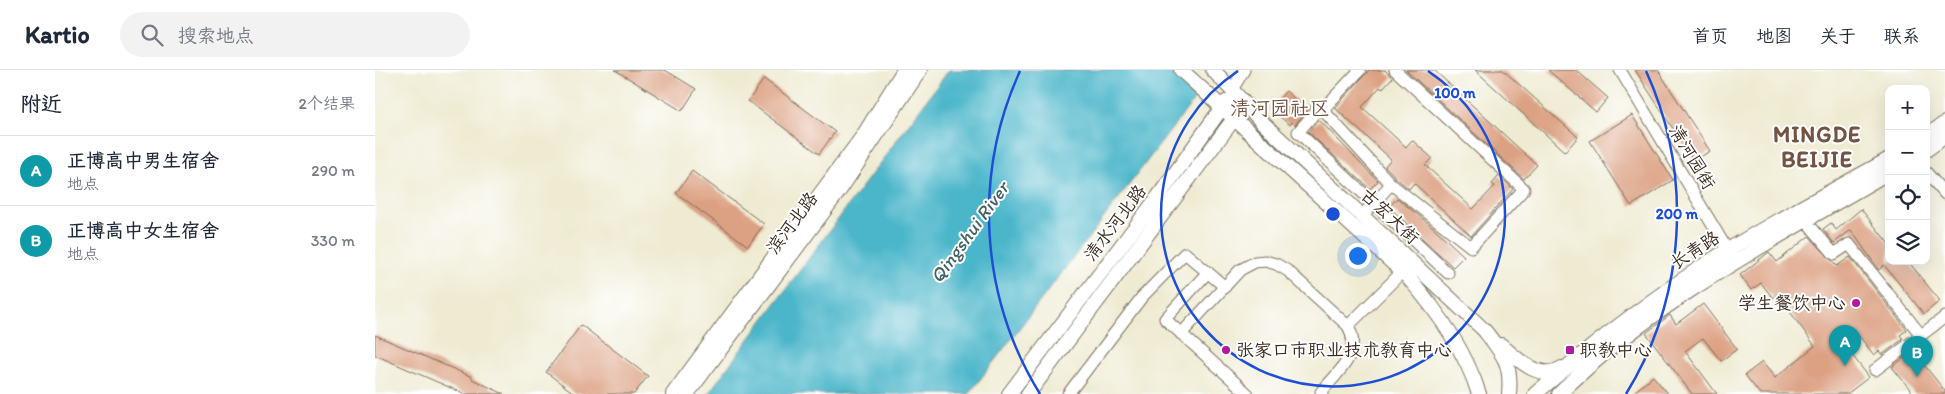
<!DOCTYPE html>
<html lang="zh">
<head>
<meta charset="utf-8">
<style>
	:root { --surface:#fff; --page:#f2f2f3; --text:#1f2937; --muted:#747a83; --line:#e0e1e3; --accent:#b45309 }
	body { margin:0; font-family:Itim,"LXGW WenKai TC",sans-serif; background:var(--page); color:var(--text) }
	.controls { position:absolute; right:15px; top:15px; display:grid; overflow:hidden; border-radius:10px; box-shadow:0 5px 20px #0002 }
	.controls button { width:45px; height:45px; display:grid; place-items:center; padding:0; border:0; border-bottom:1px solid var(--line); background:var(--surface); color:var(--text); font:25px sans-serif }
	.you { position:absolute; left:982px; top:185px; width:18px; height:18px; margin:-12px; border:4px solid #fff; border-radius:50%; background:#1a73e8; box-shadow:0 0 0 8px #1a73e833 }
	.badge { display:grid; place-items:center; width:32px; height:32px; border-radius:50%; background:var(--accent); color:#fff; font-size:16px; font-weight:700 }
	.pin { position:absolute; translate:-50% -41px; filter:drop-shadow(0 1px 2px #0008) }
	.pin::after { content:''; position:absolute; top:26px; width:18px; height:15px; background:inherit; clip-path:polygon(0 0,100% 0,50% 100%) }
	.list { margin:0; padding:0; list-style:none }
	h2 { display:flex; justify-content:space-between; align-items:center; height:65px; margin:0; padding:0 20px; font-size:21px }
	h2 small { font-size:16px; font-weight:400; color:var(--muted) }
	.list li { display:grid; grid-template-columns:32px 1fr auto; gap:15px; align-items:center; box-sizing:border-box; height:70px; padding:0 20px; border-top:1px solid var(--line) }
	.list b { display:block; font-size:19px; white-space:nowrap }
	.list p { margin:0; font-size:16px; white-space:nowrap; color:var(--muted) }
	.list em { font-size:16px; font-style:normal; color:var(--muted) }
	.icon { flex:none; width:28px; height:28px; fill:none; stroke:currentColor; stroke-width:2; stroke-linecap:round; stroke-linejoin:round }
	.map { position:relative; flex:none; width:1570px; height:324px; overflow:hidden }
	header { display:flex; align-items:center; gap:30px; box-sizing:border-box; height:70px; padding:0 25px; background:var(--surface); border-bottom:1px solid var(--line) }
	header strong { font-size:24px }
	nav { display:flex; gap:28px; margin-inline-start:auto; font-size:18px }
	.search { width:350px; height:45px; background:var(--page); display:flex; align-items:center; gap:12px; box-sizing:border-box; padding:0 18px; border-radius:28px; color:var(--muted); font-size:19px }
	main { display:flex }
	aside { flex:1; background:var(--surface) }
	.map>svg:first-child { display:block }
</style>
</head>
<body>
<header>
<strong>Kartio</strong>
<div class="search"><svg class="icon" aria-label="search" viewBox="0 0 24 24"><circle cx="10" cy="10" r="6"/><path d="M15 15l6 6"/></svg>搜索地点</div>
<nav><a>首页</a><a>地图</a><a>关于</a><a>联系</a></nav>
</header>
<main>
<aside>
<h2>附近<small>2个结果</small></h2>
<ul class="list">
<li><span class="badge" style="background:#0f9aa8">A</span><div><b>正博高中男生宿舍</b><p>地点</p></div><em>290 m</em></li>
<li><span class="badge" style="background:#0f9aa8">B</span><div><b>正博高中女生宿舍</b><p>地点</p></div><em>330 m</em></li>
</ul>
</aside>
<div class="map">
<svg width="1570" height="324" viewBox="0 0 1570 324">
	<rect width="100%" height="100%" fill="#fff"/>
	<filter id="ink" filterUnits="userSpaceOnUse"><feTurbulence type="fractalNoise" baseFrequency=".02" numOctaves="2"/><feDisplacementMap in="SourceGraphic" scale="10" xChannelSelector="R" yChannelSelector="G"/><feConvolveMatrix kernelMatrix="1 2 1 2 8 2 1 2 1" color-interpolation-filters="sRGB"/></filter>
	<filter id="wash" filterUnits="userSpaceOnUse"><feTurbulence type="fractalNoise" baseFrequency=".0096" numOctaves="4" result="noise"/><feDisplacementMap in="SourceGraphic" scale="20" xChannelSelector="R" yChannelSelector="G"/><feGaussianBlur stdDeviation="1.12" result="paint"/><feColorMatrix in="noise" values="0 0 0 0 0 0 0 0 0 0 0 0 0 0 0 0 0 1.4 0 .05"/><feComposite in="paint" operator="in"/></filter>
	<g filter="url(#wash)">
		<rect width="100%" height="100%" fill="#efebd3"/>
		<path fill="#4cb6ca" stroke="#447074" d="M 574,0 L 836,0 L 818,31 L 594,324 L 333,324 Z"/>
		<path fill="#efebd3" d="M 799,0 L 838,0 L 825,24 Z"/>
		<g id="blocks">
			<path fill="#dca082" d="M 240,0 L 290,0 L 321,19 L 307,41 Z
				M 994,0 L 1010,0 L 1017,8 L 1007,19 L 1005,17 L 987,37 L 1031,77 L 1037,70 L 1057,88 L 1050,95 L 1098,139 L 1120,116 L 1117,114 L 1124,106 L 1138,119 L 1096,166 L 1039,113 L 1034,119 L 1021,108 L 1010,96 L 1016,89 L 960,38 Z
				M 1031,0 L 1059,0 L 1162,95 L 1149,109 Z
				M 1100,0 L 1128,0 L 1203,67 L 1190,82 Z
				M 1173,0 L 1201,0 L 1233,28 L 1221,42 Z
				M 1260,0 L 1283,0 L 1335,81 L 1319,91 Z
				M 389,9 L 460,62 L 444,84 L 373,31 Z
				M 911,21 L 932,40 L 920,55 L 917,52 L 915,55 L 895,39 Z
				M 1257,45 L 1298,110 L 1256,136 L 1215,71 Z
				M 944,50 L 1003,111 L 995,119 L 933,62 Z
				M 317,101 L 389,154 L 373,176 L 301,123 Z
				M 1022,128 L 1058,157 L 1089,186 L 1078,197 L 1014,137 Z
				M 1486,139 L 1514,174 L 1514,191 L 1533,191 L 1565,231 L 1549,244 L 1509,195 L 1504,200 L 1476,160 L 1459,173 L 1448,159 L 1456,153 L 1461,160 Z
				M 1434,166 L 1462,196 L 1475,187 L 1532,260 L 1525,265 L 1528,269 L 1507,285 L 1504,281 L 1499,285 L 1480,261 L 1467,272 L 1494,307 L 1472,324 L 1385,324 L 1370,305 L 1387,292 L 1400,308 L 1440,276 L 1402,224 L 1398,228 L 1386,213 L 1376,220 L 1365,205 L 1394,182 L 1402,192 Z
				M 1328,234 L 1362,279 L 1346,291 L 1328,268 L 1310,281 L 1342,324 L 1317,324 L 1271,263 L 1295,245 L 1301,254 Z
				M 206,255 L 273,306 L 259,324 L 200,324 L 171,302 Z
				M 0,265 L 97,307 L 97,309 L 129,324 L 90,324 L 0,285 Z
				M 1538,281 L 1570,321 L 1570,324 L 1539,324 L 1517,297 Z
				M 1278,306 L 1293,324 L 1257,324 Z"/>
		</g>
	</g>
	<g filter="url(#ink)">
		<use href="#blocks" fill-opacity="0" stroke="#7a6e5d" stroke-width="1"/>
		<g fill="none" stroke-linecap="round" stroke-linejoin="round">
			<g stroke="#7a6e5d" stroke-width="13">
				<path id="minor" d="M 1020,0 L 1149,119 L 1096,177 L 1016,114 L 945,37 L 923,62 L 1073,203
					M 1245,0 L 1356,186
					M 857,20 L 869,0
					M 941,39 L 952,35 L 985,0
					M 1551,102 L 1570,124
					M 987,146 L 1016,114
					M 1431,151 L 1459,184 L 1474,174 L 1546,265
					M 833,202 L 790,249 L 873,324
					M 973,256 L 1027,202
					M 806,264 L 865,200 L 880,192 L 890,191 L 901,194 L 913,201 L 973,256 C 988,282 962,304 946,322 L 948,324
					M 1500,300 L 1570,247
					M 693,324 L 767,227 L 810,183 L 850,217"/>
			</g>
			<g stroke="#7a6e5d" stroke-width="16">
				<path id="major" d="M 806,0 L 1031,205 C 1062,240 1090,279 1104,324
					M 838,0 L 889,54 L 1109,260 C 1128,284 1137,293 1134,324
					M 1551,66 L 1570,53
					M 1551,80 L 1570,66
					M 1126,275 C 1142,289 1165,312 1187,298
					M 298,324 L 488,66 L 529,0
					M 312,324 L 464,121 L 545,0
					M 634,324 L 783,127 L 851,32
					M 653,324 L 864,42
					M 1160,324 C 1218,274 1280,226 1345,185 C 1400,150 1458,121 1514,89
					M 1184,324 C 1279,231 1400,169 1514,102"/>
			</g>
			<use href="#minor" stroke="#fff" stroke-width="11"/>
			<use href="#major" stroke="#fff" stroke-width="14"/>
		</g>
	</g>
	<g fill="none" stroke="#1d4ed8" stroke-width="2.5">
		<path d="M1053 1A172 172 0 1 1 863 1"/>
		<path d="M665 324A344 344 0 0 1 645 1M1271 1A344 344 0 0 1 1251 324"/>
	</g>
	<g fill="#b5179e" stroke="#fff" stroke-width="2">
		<circle cx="1481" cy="233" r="5"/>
		<circle cx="851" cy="280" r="5"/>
		<rect x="1190" y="275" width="10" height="10" rx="2.5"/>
	</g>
	<g text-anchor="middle" stroke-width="4" stroke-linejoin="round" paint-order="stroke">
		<g font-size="18" fill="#3b2a1e" stroke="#fff">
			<text transform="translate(1317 87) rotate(59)" y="6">清河园街</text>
			<text transform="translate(1015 146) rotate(43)" y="6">古宏大街</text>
			<text transform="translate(417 153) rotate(-53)" y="6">滨河北路</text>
			<text transform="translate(740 153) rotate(-53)" y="6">清水河北路</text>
			<text transform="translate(1320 180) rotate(-33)" y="6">长青路</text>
		</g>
		<g font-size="18" fill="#3b2a1e" stroke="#fff" text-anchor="start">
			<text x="1471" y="239" text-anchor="end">学生餐饮中心</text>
			<text x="861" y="286">张家口市职业技术教育中心</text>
			<text x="1205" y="286">职教中心</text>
		</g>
		<g font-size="19" font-style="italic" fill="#426263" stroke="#fff">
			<text transform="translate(594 162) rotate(-54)" y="7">Qingshui River</text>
		</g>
		<g font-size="20" fill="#735341" stroke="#fff">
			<text x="905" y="45">清河园社区</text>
		</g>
		<g font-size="22" font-weight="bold" letter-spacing="1" fill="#735341" stroke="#fff">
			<text x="1442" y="72">MINGDE<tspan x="1442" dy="25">BEIJIE</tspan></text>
		</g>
	</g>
	<circle cx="958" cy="144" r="8" fill="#1d4ed8" stroke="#fff" stroke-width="2.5"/>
	<g font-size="15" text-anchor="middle" font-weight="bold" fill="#1d4ed8" stroke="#fff" stroke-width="4" stroke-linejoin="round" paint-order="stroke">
		<text x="1080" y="28">100 m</text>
		<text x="1302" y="149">200 m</text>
	</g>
</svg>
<div class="controls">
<button>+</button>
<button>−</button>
<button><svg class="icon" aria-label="locate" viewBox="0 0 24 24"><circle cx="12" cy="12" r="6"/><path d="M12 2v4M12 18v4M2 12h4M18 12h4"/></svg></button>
<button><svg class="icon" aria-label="layers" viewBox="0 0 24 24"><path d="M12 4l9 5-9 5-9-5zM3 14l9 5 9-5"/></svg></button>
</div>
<div class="you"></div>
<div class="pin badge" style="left:1470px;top:296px;background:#0f9aa8">A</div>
<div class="pin badge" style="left:1542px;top:307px;background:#0f9aa8">B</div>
</div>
</main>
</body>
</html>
